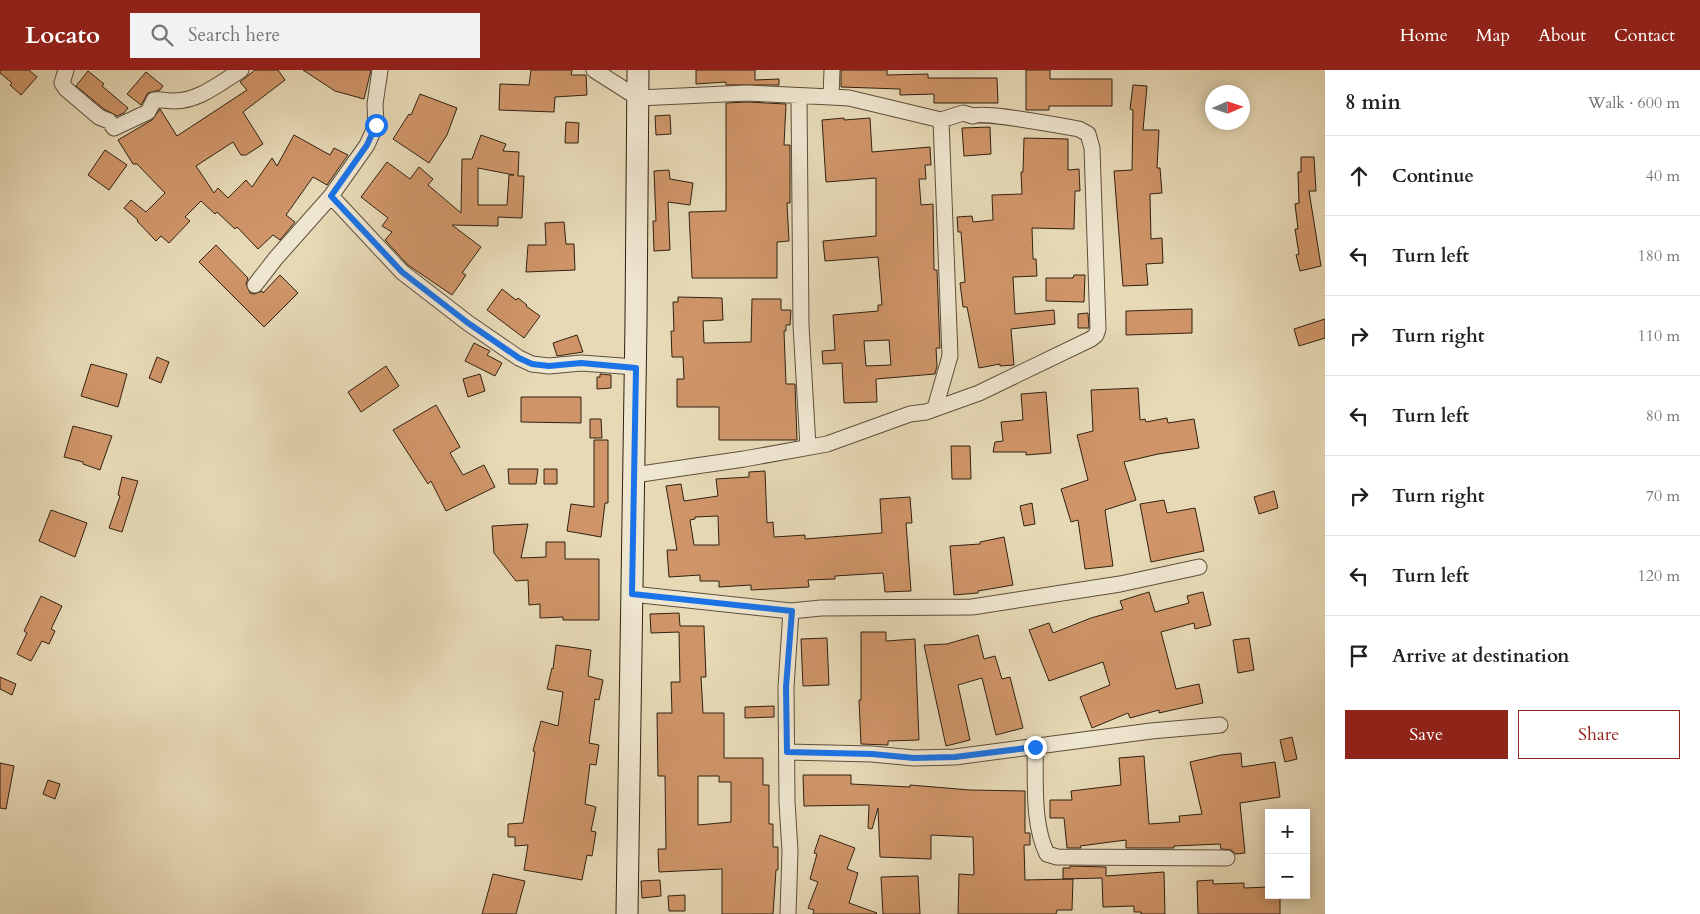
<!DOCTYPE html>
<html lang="en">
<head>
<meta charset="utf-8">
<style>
	:root { --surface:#fff; --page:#f2f2f2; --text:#202124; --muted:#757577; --line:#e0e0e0; --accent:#8f2418 }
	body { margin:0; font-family:Cardo,serif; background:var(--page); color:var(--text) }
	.controls { position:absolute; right:15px; bottom:15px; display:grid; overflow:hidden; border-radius:0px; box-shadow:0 2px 12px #0003 }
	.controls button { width:45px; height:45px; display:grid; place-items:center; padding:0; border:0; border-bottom:1px solid var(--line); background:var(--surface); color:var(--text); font:25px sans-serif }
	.compass { position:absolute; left:1205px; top:15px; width:45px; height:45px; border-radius:50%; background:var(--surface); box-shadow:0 2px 12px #0003; rotate:87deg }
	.stop { position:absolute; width:15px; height:15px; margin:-11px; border:4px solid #1a73e8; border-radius:50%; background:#fff }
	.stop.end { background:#1a73e8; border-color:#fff; box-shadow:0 1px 5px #0008 }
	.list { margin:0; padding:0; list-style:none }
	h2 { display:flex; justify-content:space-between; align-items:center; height:65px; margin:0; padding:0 20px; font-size:21px }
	h2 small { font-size:16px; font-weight:400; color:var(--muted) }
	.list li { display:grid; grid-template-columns:32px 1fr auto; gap:15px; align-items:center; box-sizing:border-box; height:80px; padding:0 20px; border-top:1px solid var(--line) }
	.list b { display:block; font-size:19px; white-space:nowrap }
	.list em { font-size:16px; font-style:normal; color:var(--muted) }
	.actions { display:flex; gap:10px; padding:15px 20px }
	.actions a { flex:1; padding:11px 0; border:1px solid var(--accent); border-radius:0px; text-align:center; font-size:18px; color:var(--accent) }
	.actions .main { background:var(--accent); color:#fff }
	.icon { flex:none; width:28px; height:28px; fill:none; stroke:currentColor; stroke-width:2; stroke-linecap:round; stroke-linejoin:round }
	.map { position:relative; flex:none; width:1325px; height:844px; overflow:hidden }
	header { display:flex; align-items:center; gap:30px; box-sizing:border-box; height:70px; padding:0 25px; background:var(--accent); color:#fff }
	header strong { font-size:24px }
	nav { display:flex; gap:28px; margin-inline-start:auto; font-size:18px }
	.search { width:350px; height:45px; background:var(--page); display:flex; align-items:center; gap:12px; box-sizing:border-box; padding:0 18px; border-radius:0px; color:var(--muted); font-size:19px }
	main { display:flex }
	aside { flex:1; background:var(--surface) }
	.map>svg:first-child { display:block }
</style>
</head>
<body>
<header>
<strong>Locato</strong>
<div class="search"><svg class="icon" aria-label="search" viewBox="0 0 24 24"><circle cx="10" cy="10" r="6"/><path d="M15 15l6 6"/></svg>Search here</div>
<nav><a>Home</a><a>Map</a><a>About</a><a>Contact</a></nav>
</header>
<main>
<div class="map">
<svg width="1325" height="844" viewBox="0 0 1325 844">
	<rect width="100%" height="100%" fill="#e7d9b6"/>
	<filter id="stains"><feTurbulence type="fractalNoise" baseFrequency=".004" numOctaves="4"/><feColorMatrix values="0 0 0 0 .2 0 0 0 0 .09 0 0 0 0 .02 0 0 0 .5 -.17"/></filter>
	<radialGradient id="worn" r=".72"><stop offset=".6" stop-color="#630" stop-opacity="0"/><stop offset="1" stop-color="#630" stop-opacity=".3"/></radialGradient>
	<path fill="#cf9569" stroke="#302111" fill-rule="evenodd" d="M 0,0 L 29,0 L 37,7 L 21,25 L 10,15 L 12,13 L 0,3 Z
		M 255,0 L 278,0 L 285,10 L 243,42 L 263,74 L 246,85 L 241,85 L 233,72 L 196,96 L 214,123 L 218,118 L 228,128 L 246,110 L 252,117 L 272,88 L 277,96 L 294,65 L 330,85 L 334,78 L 348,85 L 327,115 L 313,107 L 286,145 L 295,152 L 280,170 L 273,165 L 258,179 L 237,157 L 235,159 L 217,142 L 215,144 L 201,131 L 185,147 L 190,151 L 169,173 L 161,166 L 156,171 L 137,151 L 138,150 L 124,138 L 131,130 L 146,142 L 165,123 L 137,94 L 133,94 L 118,70 L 152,50 L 160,39 L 177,66 L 247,20 L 240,12 Z
		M 303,0 L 371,0 L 364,29 L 335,21 Z
		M 531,0 L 572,0 L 571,5 L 586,5 L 587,25 L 555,27 L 554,42 L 499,40 L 500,14 L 529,15 Z
		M 696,0 L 755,0 L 755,10 L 779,9 L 779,15 L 726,15 L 726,12 L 696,14 Z
		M 841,0 L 887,0 L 887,5 L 928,4 L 928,8 L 997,8 L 998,33 L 934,33 L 934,24 L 900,25 L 900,19 L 841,17 Z
		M 1026,0 L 1050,0 L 1050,9 L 1112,9 L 1112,36 L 1049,36 L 1049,40 L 1026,40 Z
		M 88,1 L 104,14 L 102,16 L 128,38 L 124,43 L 117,46 L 104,39 L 76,16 Z
		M 146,2 L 163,16 L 160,20 L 148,23 L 141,35 L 127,24 Z
		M 1133,15 L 1147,16 L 1143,60 L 1159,60 L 1157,98 L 1160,98 L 1162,123 L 1150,124 L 1151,169 L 1162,168 L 1163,193 L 1146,194 L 1148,215 L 1123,216 L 1114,101 L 1132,100 L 1133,40 L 1130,39 Z
		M 420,24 L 457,38 L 447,65 L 429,93 L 393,69 L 409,44 L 411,45 Z
		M 747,32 L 786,34 L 784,75 L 790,75 L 790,133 L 787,133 L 789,171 L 777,172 L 777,208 L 692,208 L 689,142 L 726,141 L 726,33 Z
		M 670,45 L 671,64 L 656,65 L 655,46 Z
		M 844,48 L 844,50 L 870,48 L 872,82 L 930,77 L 931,95 L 925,95 L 926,109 L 919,109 L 921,135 L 933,134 L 934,200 L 937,200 L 940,278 L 936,278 L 937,296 L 935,304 L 876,309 L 877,332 L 844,333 L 842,293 L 823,294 L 822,281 L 835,280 L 833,245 L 878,241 L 878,235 L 882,235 L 878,187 L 825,191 L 823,171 L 876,166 L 876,108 L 826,112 L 822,50 ZM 889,270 L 891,295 L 866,296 L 864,271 Z
		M 566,52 L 579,53 L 578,73 L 565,73 Z
		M 990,57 L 991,84 L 964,86 L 962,58 Z
		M 481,65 L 506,74 L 503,81 L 519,82 L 518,106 L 524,106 L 522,148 L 498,147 L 498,156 L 452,155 L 481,177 L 462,203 L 466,205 L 452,225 L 408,195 L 385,170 L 392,162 L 382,156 L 388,148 L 361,127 L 387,92 L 410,109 L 419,97 L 433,109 L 428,115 L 461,143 L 462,89 L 472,89 ZM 478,98 L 514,105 L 509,105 L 507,135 L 478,135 Z
		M 1024,68 L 1068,69 L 1068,100 L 1079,99 L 1080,121 L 1075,121 L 1074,159 L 1032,158 L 1033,189 L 1036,189 L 1037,206 L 1013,207 L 1015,244 L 1054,240 L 1055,254 L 1011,259 L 1014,295 L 1000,296 L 1000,294 L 979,298 L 967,237 L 963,237 L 960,213 L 965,212 L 961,162 L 958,162 L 957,147 L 972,146 L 973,152 L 993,150 L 992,125 L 1022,124 L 1021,102 L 1023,102 Z
		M 105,80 L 127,95 L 109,120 L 88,105 Z
		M 1301,87 L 1314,87 L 1316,121 L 1309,121 L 1321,196 L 1300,201 L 1296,185 L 1299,184 L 1295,159 L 1298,159 L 1295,134 L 1299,133 L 1298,102 L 1301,102 Z
		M 669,100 L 670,109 L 693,113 L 690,135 L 668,132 L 670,180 L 654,181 L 653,151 L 656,151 L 654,101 Z
		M 564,152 L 566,174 L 574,174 L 575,200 L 526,202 L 528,175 L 546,175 L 545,153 Z
		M 216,175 L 248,208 L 246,214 L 250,223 L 254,224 L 262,221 L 263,223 L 280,205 L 298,223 L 264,257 L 199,192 Z
		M 1074,205 L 1085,205 L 1084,232 L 1046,231 L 1046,208 L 1073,208 Z
		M 502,219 L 516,230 L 518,228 L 527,235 L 526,236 L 540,246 L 524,268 L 487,240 Z
		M 678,227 L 722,228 L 723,250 L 703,251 L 704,273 L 751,272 L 752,229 L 781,229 L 781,240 L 791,240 L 790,255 L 786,255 L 786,261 L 784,261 L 786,314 L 795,314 L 797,370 L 719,370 L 719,337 L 677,337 L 677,309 L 684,309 L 683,287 L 672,287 L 671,261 L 674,261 L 673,232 L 678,232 Z
		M 1192,239 L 1192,263 L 1126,265 L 1126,241 Z
		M 1088,243 L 1089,258 L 1078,258 L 1078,244 Z
		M 1325,249 L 1325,268 L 1299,276 L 1294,259 Z
		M 577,265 L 583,282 L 557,286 L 553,273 Z
		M 474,273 L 490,281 L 487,285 L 502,293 L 495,306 L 465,291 Z
		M 157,287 L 169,292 L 161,313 L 149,308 Z
		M 91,294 L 127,304 L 118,337 L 81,326 Z
		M 386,296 L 399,316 L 361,342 L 348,322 Z
		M 480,304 L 485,321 L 468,327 L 463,309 Z
		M 600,304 L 611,305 L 611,318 L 597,319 L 597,307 L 600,307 Z
		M 1138,318 L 1140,350 L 1145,349 L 1146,352 L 1167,348 L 1168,353 L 1194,349 L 1199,378 L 1158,384 L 1124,392 L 1136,430 L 1105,440 L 1113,496 L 1085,499 L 1078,450 L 1071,452 L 1061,419 L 1088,410 L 1077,365 L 1093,361 L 1091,320 Z
		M 1046,322 L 1051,383 L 1026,385 L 1026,382 L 993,382 L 995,372 L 1003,371 L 1001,352 L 1023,350 L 1021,324 Z
		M 521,327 L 581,327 L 581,353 L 521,352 Z
		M 436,335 L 460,377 L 450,383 L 463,405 L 484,395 L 495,417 L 446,441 L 431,411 L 428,414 L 393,360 Z
		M 590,349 L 601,349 L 602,368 L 590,368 Z
		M 73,356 L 112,366 L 100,400 L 83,394 L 83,392 L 64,387 Z
		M 594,370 L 608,370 L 608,433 L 605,433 L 601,467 L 567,461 L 571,434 L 594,437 Z
		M 951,376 L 970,376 L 971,409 L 952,409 Z
		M 508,399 L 538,399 L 536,414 L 509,414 Z
		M 544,399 L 557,399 L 557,414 L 544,414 Z
		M 765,401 L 767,453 L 773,452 L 774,467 L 805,465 L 805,469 L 882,463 L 880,429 L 910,427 L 912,453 L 906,453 L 911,521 L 885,522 L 883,503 L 835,506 L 835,509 L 808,510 L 809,517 L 751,520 L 751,515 L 719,517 L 719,511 L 700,511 L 700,505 L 669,507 L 667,480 L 677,480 L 666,416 L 681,414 L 684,431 L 718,426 L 716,409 L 749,407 L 749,402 ZM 718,446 L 719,475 L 694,475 L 690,450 L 695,449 L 695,447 Z
		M 122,407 L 138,411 L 122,462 L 109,458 L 120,426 L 118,425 Z
		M 1274,421 L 1278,438 L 1259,444 L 1254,427 Z
		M 1164,430 L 1167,443 L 1195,438 L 1204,481 L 1151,492 L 1140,434 Z
		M 1032,433 L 1035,454 L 1024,456 L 1020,436 Z
		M 51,440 L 87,453 L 75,487 L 39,471 Z
		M 528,454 L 521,488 L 546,487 L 546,472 L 565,472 L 565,489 L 599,489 L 599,550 L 563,550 L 563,547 L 540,548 L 540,534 L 529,535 L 528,510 L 516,511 L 494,483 L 492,456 Z
		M 1004,467 L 1013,515 L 978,521 L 978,523 L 954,525 L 950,476 L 980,474 L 980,472 Z
		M 1149,522 L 1155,542 L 1189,533 L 1187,526 L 1203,522 L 1211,555 L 1195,559 L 1194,553 L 1161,562 L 1176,619 L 1199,614 L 1203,633 L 1159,643 L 1159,640 L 1130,648 L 1128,643 L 1092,658 L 1080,627 L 1110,615 L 1103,592 L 1049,611 L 1029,560 L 1049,553 L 1053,563 L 1091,548 L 1123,539 L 1120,531 Z
		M 41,526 L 62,536 L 51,559 L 55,561 L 49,574 L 42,571 L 31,591 L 17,584 L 27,563 L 24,561 Z
		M 679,543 L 680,556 L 704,556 L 706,607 L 701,607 L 703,643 L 724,643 L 724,688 L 763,688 L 763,715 L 769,715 L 769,754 L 773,754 L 773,777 L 778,777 L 778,800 L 776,800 L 773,844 L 722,844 L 722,799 L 659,802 L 658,779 L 666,779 L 665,706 L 658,706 L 657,643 L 672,643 L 671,612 L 680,612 L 679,562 L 651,563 L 650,544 ZM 698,706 L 719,706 L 719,712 L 731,712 L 731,752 L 698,755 Z
		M 861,562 L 886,562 L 886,571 L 915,569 L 919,670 L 888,671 L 888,675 L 861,674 L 859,630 L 861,630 Z
		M 978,565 L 984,589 L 995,586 L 1002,609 L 1010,607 L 1023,658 L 996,665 L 982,608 L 958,615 L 970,670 L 946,676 L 924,575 L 947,574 Z
		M 827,568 L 829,615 L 803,616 L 801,569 Z
		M 1249,568 L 1254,600 L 1238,603 L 1233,570 Z
		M 556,575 L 591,580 L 588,606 L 603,610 L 599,630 L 595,629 L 589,673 L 599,675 L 596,695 L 590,694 L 585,734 L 596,737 L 591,761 L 596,762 L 592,786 L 587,785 L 582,810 L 524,800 L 528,775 L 515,776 L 515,767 L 508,767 L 508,754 L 523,753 L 535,682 L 533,681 L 541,651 L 558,656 L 563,622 L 547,619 L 552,598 L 553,599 Z
		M 0,607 L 16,614 L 12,625 L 0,619 Z
		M 774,636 L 774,647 L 745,648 L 745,637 Z
		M 1292,667 L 1297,689 L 1285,692 L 1280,670 Z
		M 1241,683 L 1242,697 L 1275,692 L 1280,727 L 1240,733 L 1245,783 L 1236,784 L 1231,780 L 1221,779 L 1220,774 L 1174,776 L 1174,778 L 1126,778 L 1126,770 L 1080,776 L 1081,778 L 1067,778 L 1064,748 L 1050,748 L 1050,730 L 1072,730 L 1071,721 L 1121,715 L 1119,688 L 1144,686 L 1149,754 L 1180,752 L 1179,746 L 1202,744 L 1190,692 L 1221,685 Z
		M 0,693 L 14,696 L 6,739 L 0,738 Z
		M 803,705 L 851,705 L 851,714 L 910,717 L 910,715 L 970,720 L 1025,721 L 1025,763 L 1030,763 L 1030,775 L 1024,775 L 1025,810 L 1073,809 L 1072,840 L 1057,840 L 1056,844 L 958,844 L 959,804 L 974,805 L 973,767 L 931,765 L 931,789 L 880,787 L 878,738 L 872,759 L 868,758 L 869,735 L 804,736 Z
		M 48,710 L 60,714 L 55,729 L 43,724 Z
		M 820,765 L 855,778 L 847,799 L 858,803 L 849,833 L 877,843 L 876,844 L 813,844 L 814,840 L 808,838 L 818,812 L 810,809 L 817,784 L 814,783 Z
		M 1070,796 L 1106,797 L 1106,806 L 1164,802 L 1165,844 L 1141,844 L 1141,842 L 1134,842 L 1134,836 L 1103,837 L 1102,808 L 1063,809 L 1063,798 L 1070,798 Z
		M 493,804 L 525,811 L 516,844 L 482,844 Z
		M 918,806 L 920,844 L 883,844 L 881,807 Z
		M 660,810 L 661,826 L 642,828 L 641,811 Z
		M 1213,810 L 1213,814 L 1244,813 L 1244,818 L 1269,817 L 1269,825 L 1280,825 L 1280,844 L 1198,844 L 1197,811 Z
		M 685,825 L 685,841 L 669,841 L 668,826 Z"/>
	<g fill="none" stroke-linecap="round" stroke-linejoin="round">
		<g stroke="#5e4f3a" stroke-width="17">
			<path id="minor" d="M 66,0 L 62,13 L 66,19 L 99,47 L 109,51 L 114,58 L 148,42 L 154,30 C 161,29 167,31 174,31 C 199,31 220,13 241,0
				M 594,0 L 638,28 L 747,23 L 831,27 L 849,28 L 941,50 L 963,43 L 973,46 C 982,41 1063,56 1079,59 L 1088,64 L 1092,78 L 1098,259 L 1096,265 L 1091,269 L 979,323 L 926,342 L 910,344 L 827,374 L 744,389 L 634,405
				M 799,26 L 801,255 L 808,377
				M 831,27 L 832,0
				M 331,126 L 402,202 L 468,253 L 519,288 L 532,294 L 549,296 L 581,293 L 636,297
				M 255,215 L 276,188 L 331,126 L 367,75 L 376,55 L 375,34 L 380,0
				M 935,338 L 950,286 L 941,50
				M 632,524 L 791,541 L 821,538 L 972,537 L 1120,514 L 1199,497
				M 1035,677 C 1036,711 1032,753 1047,784 L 1057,787 L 1227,788
				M 787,682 L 872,684 L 914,688 L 955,687 L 1151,661 L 1220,655
				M 788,844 L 790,781 L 787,732 L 786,617 L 791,541"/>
		</g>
		<g stroke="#302111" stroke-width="23">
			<path id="secondary" d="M 627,844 L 636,252 L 638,0"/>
		</g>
		<use href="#minor" stroke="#efe6d0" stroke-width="15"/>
		<use href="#secondary" stroke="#efe6d0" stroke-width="21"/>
	</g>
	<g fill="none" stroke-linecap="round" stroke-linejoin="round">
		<path stroke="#1a73e8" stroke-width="6" d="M 376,55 L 367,75 L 331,126 L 402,202 L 468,253 L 519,288 L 532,294 L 549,296 L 581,293 L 636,298 L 632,524 L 792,541 L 786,617 L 787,682 L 872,684 L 914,688 L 955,687 L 1035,677"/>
	</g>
	<rect width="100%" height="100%" filter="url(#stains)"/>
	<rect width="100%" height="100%" fill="url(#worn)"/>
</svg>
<div class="controls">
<button>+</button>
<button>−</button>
</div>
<svg class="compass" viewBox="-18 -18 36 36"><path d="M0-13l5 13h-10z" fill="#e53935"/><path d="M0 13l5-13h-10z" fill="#757577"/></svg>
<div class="stop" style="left:376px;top:55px"></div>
<div class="stop end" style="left:1035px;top:677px"></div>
</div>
<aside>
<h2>8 min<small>Walk · 600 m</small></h2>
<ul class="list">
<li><svg class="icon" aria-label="ahead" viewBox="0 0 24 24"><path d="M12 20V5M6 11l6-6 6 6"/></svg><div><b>Continue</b></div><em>40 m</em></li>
<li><svg class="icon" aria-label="left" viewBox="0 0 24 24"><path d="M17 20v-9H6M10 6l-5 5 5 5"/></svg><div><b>Turn left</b></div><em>180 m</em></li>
<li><svg class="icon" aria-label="right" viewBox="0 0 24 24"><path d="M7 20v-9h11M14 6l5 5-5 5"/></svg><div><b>Turn right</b></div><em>110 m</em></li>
<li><svg class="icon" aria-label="left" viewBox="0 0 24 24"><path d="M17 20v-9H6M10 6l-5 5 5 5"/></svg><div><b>Turn left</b></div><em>80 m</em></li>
<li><svg class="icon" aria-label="right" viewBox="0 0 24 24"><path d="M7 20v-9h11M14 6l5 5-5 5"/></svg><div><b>Turn right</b></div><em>70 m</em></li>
<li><svg class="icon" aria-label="left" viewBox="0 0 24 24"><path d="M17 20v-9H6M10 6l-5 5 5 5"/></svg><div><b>Turn left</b></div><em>120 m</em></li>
<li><svg class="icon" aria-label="arrive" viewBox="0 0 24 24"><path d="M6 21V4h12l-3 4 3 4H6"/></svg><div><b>Arrive at destination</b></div></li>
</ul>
<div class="actions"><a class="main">Save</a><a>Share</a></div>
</aside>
</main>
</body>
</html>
